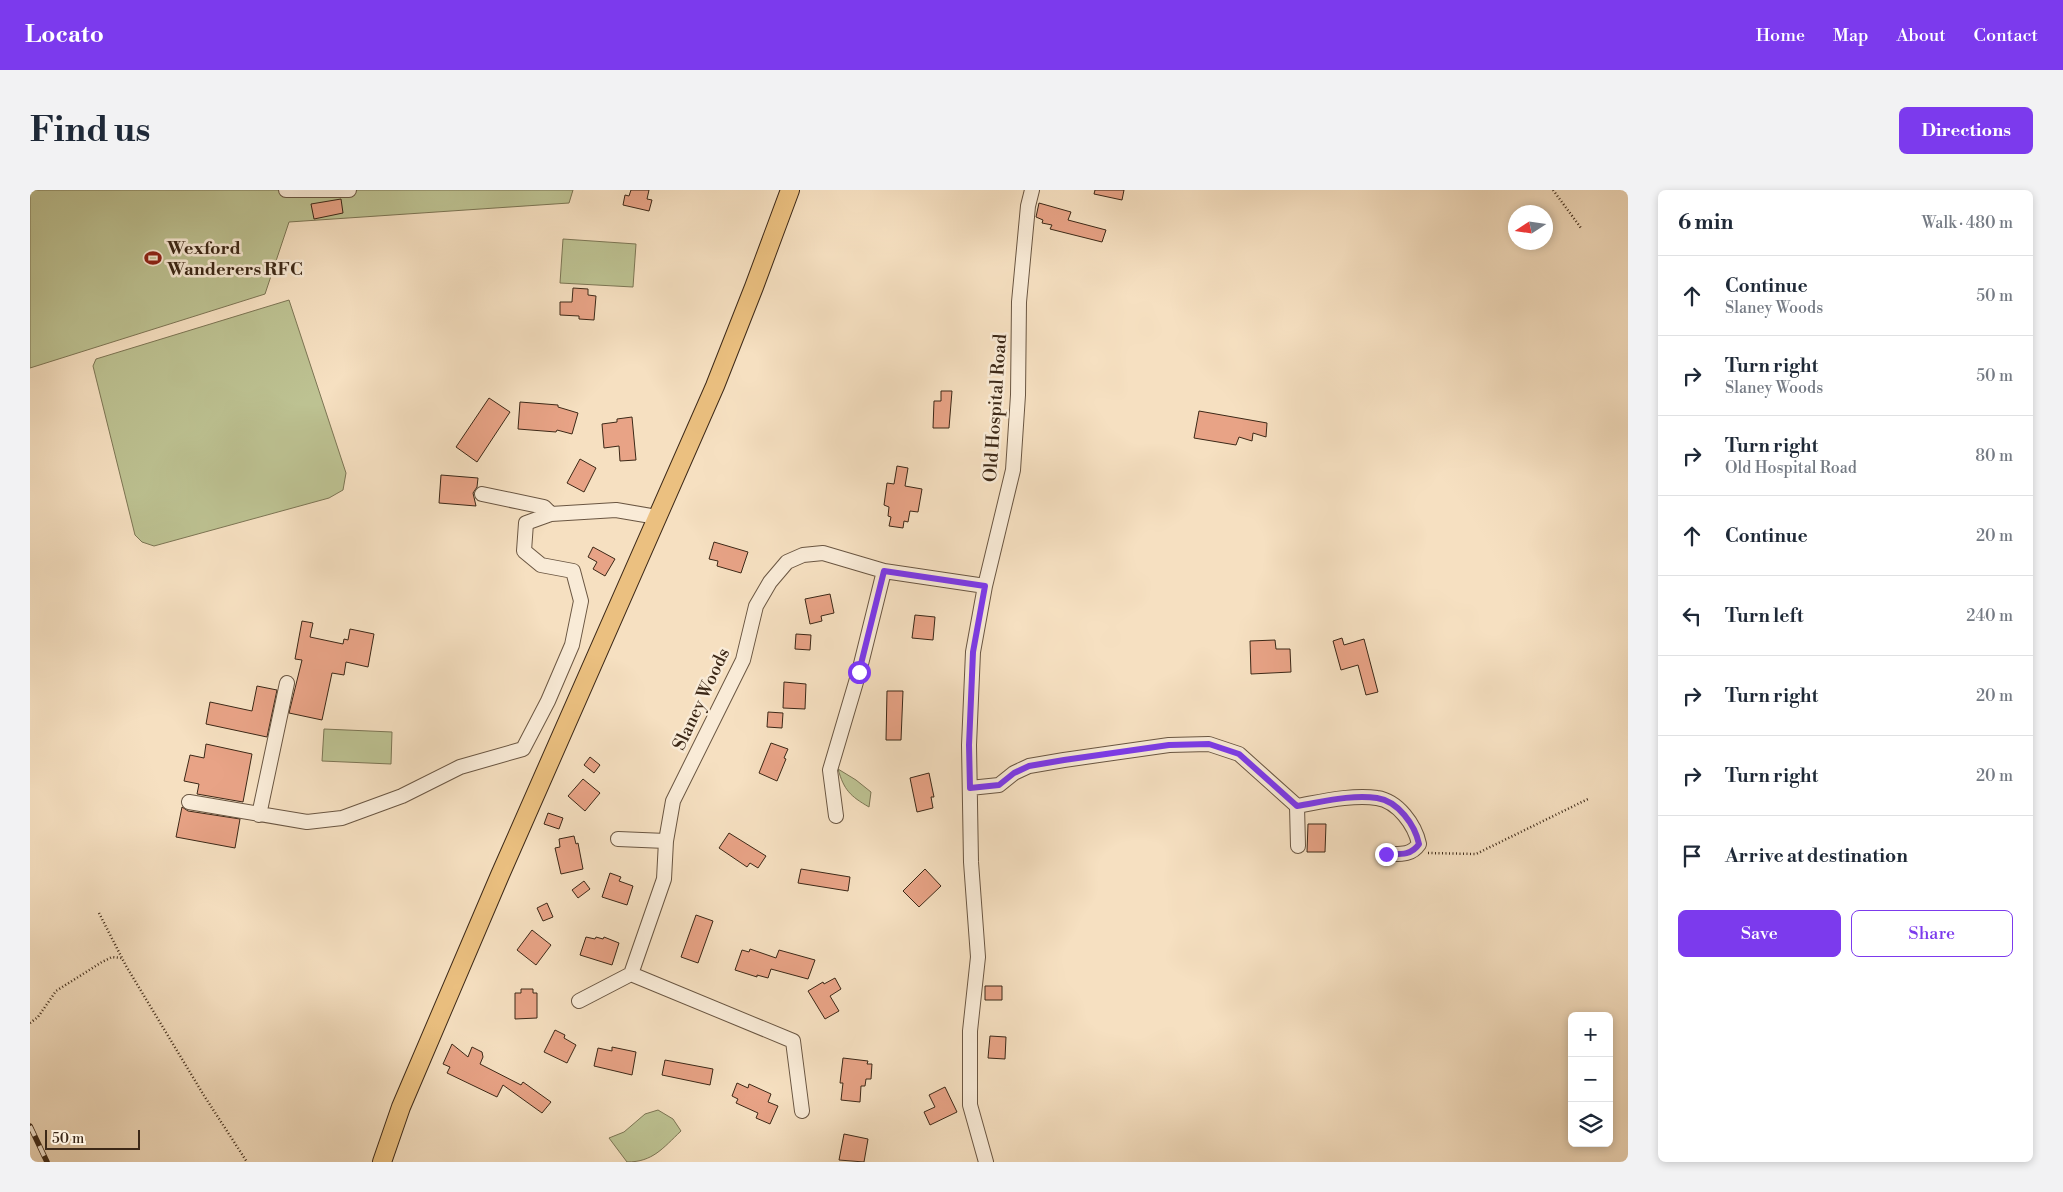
<!DOCTYPE html>
<html lang="en">
<head>
<meta charset="utf-8">
<style>
	:root { --surface:#fff; --page:#f2f2f3; --text:#1f2937; --muted:#747a83; --line:#e0e1e3; --accent:#7c3aed }
	body { margin:0; font-family:"Libre Bodoni",serif; background:var(--page); color:var(--text) }
	.controls { position:absolute; right:15px; bottom:15px; display:grid; overflow:hidden; border-radius:8px; box-shadow:0 2px 8px #0003 }
	.controls button { width:45px; height:45px; display:grid; place-items:center; padding:0; border:0; border-bottom:1px solid var(--line); background:var(--surface); color:var(--text); font:25px sans-serif }
	.compass { position:absolute; left:1478px; top:15px; width:45px; height:45px; border-radius:50%; background:var(--surface); box-shadow:0 2px 8px #0003; rotate:258deg }
	.scale { position:absolute; left:15px; bottom:12px; width:95px; box-sizing:border-box; padding-left:5px; border:2px solid #3c2817; border-top:0; font-size:14px; line-height:18px; white-space:nowrap; color:#3c2817; -webkit-text-stroke:4px #f9ebd7; paint-order:stroke }
	.stop { position:absolute; width:15px; height:15px; margin:-11px; border:4px solid #7c3aed; border-radius:50%; background:#fff }
	.stop.end { background:#7c3aed; border-color:#fff; box-shadow:0 1px 5px #0008 }
	.list { margin:0; padding:0; list-style:none }
	h2 { display:flex; justify-content:space-between; align-items:center; height:65px; margin:0; padding:0 20px; font-size:21px }
	h2 small { font-size:16px; font-weight:400; color:var(--muted) }
	.list li { display:grid; grid-template-columns:32px 1fr auto; gap:15px; align-items:center; box-sizing:border-box; height:80px; padding:0 20px; border-top:1px solid var(--line) }
	.list b { display:block; font-size:19px; white-space:nowrap }
	.list p { margin:0; font-size:16px; white-space:nowrap; color:var(--muted) }
	.list em { font-size:16px; font-style:normal; color:var(--muted) }
	.actions { display:flex; gap:10px; padding:15px 20px }
	.actions a { flex:1; padding:11px 0; border:1px solid var(--accent); border-radius:8px; text-align:center; font-size:18px; color:var(--accent) }
	.actions .main { background:var(--accent); color:#fff }
	.icon { flex:none; width:28px; height:28px; fill:none; stroke:currentColor; stroke-width:2; stroke-linecap:round; stroke-linejoin:round }
	.map { position:relative; flex:none; width:1598px; height:972px; overflow:hidden; border-radius:8px }
	header { display:flex; align-items:center; gap:30px; box-sizing:border-box; height:70px; padding:0 25px; background:var(--accent); color:#fff }
	header strong { font-size:24px }
	nav { display:flex; gap:28px; margin-inline-start:auto; font-size:18px }
	.intro { display:flex; align-items:center; justify-content:space-between; box-sizing:border-box; height:120px; padding:0 30px }
	h1 { margin:0; font-size:35px }
	.button { padding:12px 22px; border-radius:8px; background:var(--accent); color:#fff; font-size:18px; font-weight:700 }
	main { display:flex; gap:30px; padding:0 30px }
	aside { flex:1; background:var(--surface); border-radius:8px; box-shadow:0 2px 8px #0003 }
	.map>svg:first-child { display:block }
</style>
</head>
<body>
<header>
<strong>Locato</strong>
<nav><a>Home</a><a>Map</a><a>About</a><a>Contact</a></nav>
</header>
<div class="intro"><h1>Find us</h1><a class="button">Directions</a></div>
<main>
<div class="map">
<svg width="1598" height="972" viewBox="0 0 1598 972">
	<rect width="100%" height="100%" fill="#f6e0c1"/>
	<filter id="stains"><feTurbulence type="fractalNoise" baseFrequency=".004" numOctaves="4"/><feColorMatrix values="0 0 0 0 .2 0 0 0 0 .09 0 0 0 0 .02 0 0 0 .5 -.17"/></filter>
	<radialGradient id="worn" r=".72"><stop offset=".6" stop-color="#630" stop-opacity="0"/><stop offset="1" stop-color="#630" stop-opacity=".3"/></radialGradient>
	<path fill="#bdc292" stroke="#7c7554" d="M 0,0 L 543,0 L 539,13 L 259,32 L 235,104 L 0,178 Z
		M 533,49 L 606,54 L 603,97 L 530,93 Z
		M 259,110 L 316,283 L 313,300 L 299,308 L 124,356 L 112,352 L 105,345 L 63,176 L 66,169 Z
		M 294,539 L 362,542 L 361,574 L 292,571 Z
		M 808,579 L 826,590 L 841,602 L 839,617 C 820,606 814,600 808,579 Z
		M 628,920 L 643,929 L 651,941 C 633,958 623,972 597,972 L 579,948 L 594,942 L 615,924 Z"/>
	<path fill="#e8a386" stroke="#3c2817" d="M 601,0 L 619,0 L 617,9 L 622,10 L 619,21 L 593,15 L 595,5 L 599,6 Z
		M 1065,0 L 1094,0 L 1092,10 L 1064,4 Z
		M 311,9 L 313,23 L 284,29 L 281,14 Z
		M 1009,13 L 1041,22 L 1038,30 L 1076,40 L 1072,52 L 1020,39 L 1022,35 L 1012,33 L 1013,30 L 1006,27 Z
		M 543,98 L 558,99 L 558,105 L 566,106 L 564,130 L 549,129 L 549,126 L 530,125 L 530,112 L 542,112 Z
		M 911,201 L 922,201 L 919,238 L 903,238 L 904,211 L 911,211 Z
		M 459,208 L 480,222 L 447,272 L 426,257 Z
		M 490,212 L 528,215 L 528,217 L 548,223 L 542,244 L 527,240 L 526,242 L 488,239 Z
		M 1169,221 L 1237,233 L 1236,247 L 1223,243 L 1222,251 L 1209,247 L 1206,255 L 1164,248 Z
		M 602,227 L 606,270 L 590,271 L 589,256 L 574,258 L 572,234 L 587,232 L 587,229 Z
		M 550,269 L 566,278 L 554,302 L 537,293 Z
		M 867,276 L 878,278 L 875,296 L 892,299 L 888,322 L 880,321 L 878,332 L 874,331 L 873,338 L 859,336 L 861,327 L 858,326 L 859,317 L 854,315 L 857,293 L 864,294 Z
		M 411,285 L 448,288 L 447,297 L 443,303 L 446,316 L 409,313 Z
		M 684,352 L 718,362 L 711,383 L 687,376 L 688,371 L 679,369 Z
		M 563,357 L 585,369 L 575,386 L 563,379 L 567,372 L 558,367 Z
		M 800,404 L 804,423 L 791,426 L 792,431 L 780,434 L 775,409 Z
		M 885,425 L 905,427 L 903,450 L 882,448 Z
		M 272,431 L 283,433 L 280,447 L 313,454 L 314,449 L 318,450 L 320,439 L 344,444 L 338,477 L 316,472 L 314,485 L 302,483 L 292,530 L 259,523 L 272,470 L 265,469 Z
		M 766,444 L 781,445 L 780,460 L 765,459 Z
		M 1312,448 L 1314,455 L 1334,449 L 1348,502 L 1336,505 L 1328,475 L 1311,480 L 1303,451 Z
		M 1245,450 L 1246,459 L 1260,459 L 1261,482 L 1221,484 L 1220,451 Z
		M 754,492 L 776,494 L 775,519 L 753,518 Z
		M 227,496 L 247,500 L 237,547 L 176,534 L 180,512 L 222,521 Z
		M 857,501 L 873,501 L 871,550 L 856,550 Z
		M 738,522 L 753,523 L 752,538 L 737,537 Z
		M 741,553 L 758,559 L 754,568 L 756,569 L 747,591 L 729,583 Z
		M 176,554 L 222,564 L 213,612 L 167,604 L 169,594 L 154,591 L 160,565 L 174,568 Z
		M 560,567 L 570,575 L 564,583 L 554,575 Z
		M 899,583 L 904,607 L 901,607 L 903,618 L 887,622 L 880,588 Z
		M 553,589 L 570,603 L 555,621 L 538,606 Z
		M 152,617 L 158,621 L 210,629 L 205,658 L 146,647 Z
		M 518,623 L 533,628 L 529,639 L 514,634 Z
		M 1278,634 L 1296,634 L 1295,662 L 1277,662 Z
		M 699,643 L 736,666 L 728,678 L 720,673 L 717,677 L 689,658 Z
		M 544,646 L 546,654 L 548,653 L 553,679 L 531,684 L 525,658 L 530,657 L 529,649 Z
		M 771,679 L 820,687 L 818,701 L 768,693 Z
		M 895,679 L 911,696 L 889,717 L 873,701 Z
		M 580,683 L 591,687 L 589,691 L 603,696 L 597,715 L 572,707 Z
		M 554,691 L 560,699 L 548,708 L 542,700 Z
		M 517,713 L 523,727 L 513,731 L 507,718 Z
		M 666,725 L 683,731 L 668,773 L 651,767 Z
		M 502,740 L 521,755 L 506,775 L 487,760 Z
		M 556,747 L 565,749 L 566,747 L 573,749 L 574,747 L 589,753 L 582,775 L 550,765 Z
		M 720,759 L 746,768 L 749,760 L 785,770 L 778,789 L 741,779 L 738,788 L 727,785 L 727,787 L 705,780 L 712,760 L 719,762 Z
		M 805,788 L 811,799 L 800,806 L 809,821 L 795,829 L 778,801 L 793,792 L 794,794 Z
		M 955,796 L 972,796 L 972,810 L 955,810 Z
		M 491,799 L 503,799 L 503,803 L 507,803 L 507,828 L 485,829 L 485,803 L 491,803 Z
		M 525,840 L 535,845 L 534,848 L 546,855 L 537,873 L 514,862 Z
		M 960,846 L 976,847 L 975,869 L 958,868 Z
		M 422,854 L 438,867 L 442,857 L 452,862 L 453,867 L 450,874 L 491,895 L 493,892 L 521,912 L 512,923 L 473,895 L 467,907 L 417,883 L 420,877 L 413,874 Z
		M 582,857 L 606,862 L 602,885 L 564,876 L 568,858 L 582,861 Z
		M 813,868 L 838,871 L 837,874 L 842,874 L 841,889 L 836,889 L 835,896 L 831,896 L 830,912 L 811,910 L 813,893 L 810,893 Z
		M 635,870 L 683,879 L 680,895 L 632,885 Z
		M 707,893 L 718,898 L 719,894 L 741,904 L 738,912 L 748,916 L 740,934 L 726,928 L 728,923 L 706,913 L 708,909 L 702,906 Z
		M 915,897 L 927,922 L 900,935 L 894,922 L 905,917 L 899,905 Z
		M 814,944 L 838,949 L 834,972 L 809,970 Z"/>
	<g fill="none" stroke-linecap="round" stroke-linejoin="round">
		<g stroke="#6a5642" stroke-width="16">
			<path id="minor" d="M 256,0 L 319,0
				M 452,304 L 514,317 L 521,324
				M 940,598 L 969,595 L 984,583 L 999,576 L 1034,570 L 1139,555 L 1179,554 L 1209,564 L 1267,616 L 1268,656
				M 159,612 L 277,632 L 312,628 L 372,606 L 430,577 L 493,559 L 518,511 L 542,455 L 551,411 L 543,381 L 511,375 L 494,361 L 496,333 L 521,324 L 586,320 L 627,327
				M 1267,616 C 1290,612 1323,604 1347,608 C 1368,611 1385,635 1389,654 C 1381,666 1369,664 1356,664
				M 229,625 L 257,493
				M 806,626 L 800,580 L 829,482 L 854,381
				M 588,649 L 636,651
				M 549,811 L 601,784
				M 772,921 L 763,851 L 601,784 L 634,689 L 636,651 L 643,611 L 713,470 L 726,416 L 740,392 L 757,372 L 773,365 L 793,363 L 854,381 L 955,396
				M 956,972 L 940,915 L 940,841 L 948,767 L 941,672 L 939,555 L 943,462 L 955,396 L 983,280 L 988,205 L 989,112 L 998,16 L 1002,0"/>
		</g>
		<g stroke="#3c2817" stroke-width="20">
			<path id="major" d="M 352,972 L 371,917 L 470,685 L 685,196 L 724,97 L 760,0"/>
		</g>
		<path stroke="#3c2817" stroke-width="2.5" stroke-dasharray="1 2.5" stroke-linecap="butt" d="M 1523,0 L 1551,38
			M 1398,663 L 1446,664 L 1558,609
			M 69,723 L 96,776 L 173,904 L 217,972
			M 0,833 L 8,827 L 26,801 L 72,772 L 82,767 L 92,768"/>
		<use href="#minor" stroke="#f9ebd7" stroke-width="14"/>
		<use href="#major" stroke="#ebc080" stroke-width="18"/>
		<g stroke="#3c2817" stroke-width="5.5">
			<path id="rail" d="M 0,936 L 17,972"/>
		</g>
		<use href="#rail" stroke="#f9ebd7" stroke-width="4" stroke-dasharray="11" stroke-linecap="butt"/>
	</g>
	<g fill="none" stroke-linecap="round" stroke-linejoin="round">
		<path stroke="#7c3aed" stroke-width="6" d="M 829,482 L 854,381 L 955,396 L 943,462 L 939,555 L 940,598 L 969,595 L 984,583 L 999,576 L 1034,570 L 1139,555 L 1179,554 L 1209,564 L 1267,616 C 1292,612 1322,604 1347,608 C 1368,611 1385,635 1389,654 C 1381,666 1369,664 1356,664"/>
	</g>
	<defs>
		<g id="stadium-bare" transform="scale(1.35)"><path d="M0-5a6.5 5 0 1 0 0 10a6.5 5 0 1 0 0-10ZM-3.5-1.8h7v3.6h-7Z" fill="#8f2418" stroke="#f9ebd7" stroke-width="2.5" paint-order="stroke"/></g>
	</defs>
	<g fill-rule="evenodd">
		<use href="#stadium-bare" x="123" y="68"/>
	</g>
	<g text-anchor="middle" stroke-width="5" stroke-linejoin="round" paint-order="stroke">
		<g font-size="18" font-weight="bold" fill="#3c2817" stroke="#f9ebd7" text-anchor="start">
			<text x="137" y="64">Wexford<tspan x="137" dy="21">Wanderers RFC</tspan></text>
		</g>
		<g font-size="18" fill="#3c2817" stroke="#f9ebd7">
			<text transform="translate(965 218) rotate(-86)" y="6">Old Hospital Road</text>
			<text transform="translate(671 509) rotate(-65)" y="6">Slaney Woods</text>
		</g>
	</g>
	<rect width="100%" height="100%" filter="url(#stains)"/>
	<rect width="100%" height="100%" fill="url(#worn)"/>
</svg>
<div class="controls">
<button>+</button>
<button>−</button>
<button><svg class="icon" aria-label="layers" viewBox="0 0 24 24"><path d="M12 4l9 5-9 5-9-5zM3 14l9 5 9-5"/></svg></button>
</div>
<svg class="compass" viewBox="-18 -18 36 36"><path d="M0-13l5 13h-10z" fill="#e53935"/><path d="M0 13l5-13h-10z" fill="#747a83"/></svg>
<div class="scale">50 m</div>
<div class="stop" style="left:829px;top:482px"></div>
<div class="stop end" style="left:1356px;top:664px"></div>
</div>
<aside>
<h2>6 min<small>Walk · 480 m</small></h2>
<ul class="list">
<li><svg class="icon" aria-label="ahead" viewBox="0 0 24 24"><path d="M12 20V5M6 11l6-6 6 6"/></svg><div><b>Continue</b><p>Slaney Woods</p></div><em>50 m</em></li>
<li><svg class="icon" aria-label="right" viewBox="0 0 24 24"><path d="M7 20v-9h11M14 6l5 5-5 5"/></svg><div><b>Turn right</b><p>Slaney Woods</p></div><em>50 m</em></li>
<li><svg class="icon" aria-label="right" viewBox="0 0 24 24"><path d="M7 20v-9h11M14 6l5 5-5 5"/></svg><div><b>Turn right</b><p>Old Hospital Road</p></div><em>80 m</em></li>
<li><svg class="icon" aria-label="ahead" viewBox="0 0 24 24"><path d="M12 20V5M6 11l6-6 6 6"/></svg><div><b>Continue</b></div><em>20 m</em></li>
<li><svg class="icon" aria-label="left" viewBox="0 0 24 24"><path d="M17 20v-9H6M10 6l-5 5 5 5"/></svg><div><b>Turn left</b></div><em>240 m</em></li>
<li><svg class="icon" aria-label="right" viewBox="0 0 24 24"><path d="M7 20v-9h11M14 6l5 5-5 5"/></svg><div><b>Turn right</b></div><em>20 m</em></li>
<li><svg class="icon" aria-label="right" viewBox="0 0 24 24"><path d="M7 20v-9h11M14 6l5 5-5 5"/></svg><div><b>Turn right</b></div><em>20 m</em></li>
<li><svg class="icon" aria-label="arrive" viewBox="0 0 24 24"><path d="M6 21V4h12l-3 4 3 4H6"/></svg><div><b>Arrive at destination</b></div></li>
</ul>
<div class="actions"><a class="main">Save</a><a>Share</a></div>
</aside>
</main>
</body>
</html>
